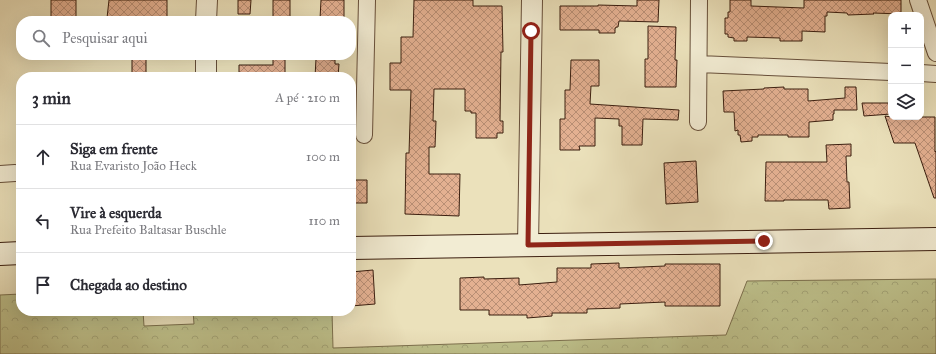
<!DOCTYPE html>
<html lang="pt">
<head>
<meta charset="utf-8">
<style>
	:root { --surface:#fff; --page:#f2f2f3; --text:#2b2b33; --muted:#7c7c81; --line:#e1e1e2 }
	body { margin:0; font-family:"IM FELL Great Primer",serif; background:var(--page); color:var(--text) }
	.controls { position:absolute; right:12px; top:12px; display:grid; overflow:hidden; border-radius:8px; box-shadow:0 4px 16px #0002 }
	.controls button { width:36px; height:36px; display:grid; place-items:center; padding:0; border:0; border-bottom:1px solid var(--line); background:var(--surface); color:var(--text); font:20px sans-serif }
	.stop { position:absolute; width:12px; height:12px; margin:-9px; border:3px solid #8f2418; border-radius:50%; background:#fff }
	.stop.end { background:#8f2418; border-color:#fff; box-shadow:0 1px 4px #0008 }
	.list { margin:0; padding:0; list-style:none }
	h2 { display:flex; justify-content:space-between; align-items:center; height:52px; margin:0; padding:0 16px; font-size:17px }
	h2 small { font-size:13px; font-weight:400; color:var(--muted) }
	.list li { display:grid; grid-template-columns:26px 1fr auto; gap:12px; align-items:center; box-sizing:border-box; height:64px; padding:0 16px; border-top:1px solid var(--line) }
	.list b { display:block; font-size:15px; white-space:nowrap }
	.list p { margin:0; font-size:13px; white-space:nowrap; color:var(--muted) }
	.list em { font-size:13px; font-style:normal; color:var(--muted) }
	.icon { flex:none; width:22px; height:22px; fill:none; stroke:currentColor; stroke-width:2; stroke-linecap:round; stroke-linejoin:round }
	.map { position:relative; flex:none; width:936px; height:354px; overflow:hidden }
	.search { position:absolute; background:var(--surface); box-shadow:0 4px 16px #0002; left:16px; top:16px; width:340px; height:44px; display:flex; align-items:center; gap:10px; box-sizing:border-box; padding:0 14px; border-radius:16px; color:var(--muted); font-size:15px }
	.panel { position:absolute; background:var(--surface); box-shadow:0 4px 16px #0002; left:16px; top:72px; width:340px; height:244px; border-radius:16px }
	.map>svg:first-child { display:block }
</style>
</head>
<body>
<div class="map">
<svg width="936" height="354" viewBox="0 0 936 354">
	<defs>
		<pattern id="forest-crowns" width="20" height="18" patternUnits="userSpaceOnUse"><rect width="20" height="18" fill="#bec18c"/><path d="M2 6a3 3 0 1 1 6 0M12 15a3 3 0 1 1 6 0" fill="none" stroke="#a4a578"/></pattern>
		<pattern id="building-cross-hatch" width="8" height="8" patternUnits="userSpaceOnUse"><rect width="8" height="8" fill="#e3b091"/><path d="M0 0l8 8M0 8l8-8" fill="none" stroke="#b98f75"/></pattern>
	</defs>
	<rect width="100%" height="100%" fill="#ebe1bb"/>
	<filter id="stains"><feTurbulence type="fractalNoise" baseFrequency=".005" numOctaves="4"/><feColorMatrix values="0 0 0 0 .2 0 0 0 0 .09 0 0 0 0 .02 0 0 0 .5 -.17"/></filter>
	<radialGradient id="worn" r=".72"><stop offset=".6" stop-color="#630" stop-opacity="0"/><stop offset="1" stop-color="#630" stop-opacity=".3"/></radialGradient>
	<path fill="url(#forest-crowns)" stroke="#7c704e" d="M 936,279 L 936,354 L 0,354 L 0,295 L 21,294 L 21,311 L 143,311 L 144,326 L 194,324 L 193,311 L 332,311 L 333,348 L 726,335 L 747,281 Z"/>
	<path fill="url(#building-cross-hatch)" stroke="#3b1e0f" d="M 51,0 L 76,0 L 76,21 L 51,21 Z
		M 109,0 L 167,0 L 167,21 L 139,21 L 107,18 Z
		M 238,0 L 251,0 L 250,14 L 238,14 Z
		M 273,0 L 290,0 L 290,21 L 273,21 Z
		M 321,0 L 344,0 L 344,19 L 320,19 Z
		M 414,0 L 473,0 L 473,6 L 502,6 L 503,52 L 501,52 L 500,121 L 503,121 L 503,133 L 497,133 L 497,138 L 476,138 L 476,113 L 471,113 L 471,111 L 465,111 L 465,89 L 434,89 L 433,121 L 436,121 L 435,147 L 429,147 L 429,174 L 460,174 L 459,216 L 405,214 L 406,153 L 409,153 L 411,90 L 390,90 L 390,63 L 401,63 L 401,37 L 413,37 Z
		M 637,0 L 659,0 L 658,22 L 619,21 L 618,27 L 616,27 L 616,28 L 615,28 L 615,33 L 599,33 L 599,30 L 560,30 L 560,6 L 598,6 L 598,5 L 637,6 Z
		M 730,0 L 751,0 L 751,6 L 804,8 L 804,0 L 901,0 L 901,14 L 873,13 L 874,14 L 848,15 L 847,13 L 827,12 L 827,16 L 825,16 L 825,32 L 802,31 L 802,41 L 780,41 L 780,38 L 747,37 L 747,41 L 734,41 L 734,38 L 728,37 L 728,34 L 725,34 L 725,18 L 728,18 L 728,12 L 730,12 Z
		M 648,26 L 676,27 L 675,60 L 677,60 L 676,87 L 645,87 L 645,59 L 648,59 Z
		M 132,57 L 144,57 L 144,59 L 146,59 L 146,77 L 132,77 Z
		M 273,58 L 285,58 L 285,77 L 239,77 L 239,65 L 273,65 Z
		M 316,59 L 335,60 L 335,64 L 339,64 L 338,77 L 315,77 Z
		M 571,60 L 599,60 L 599,86 L 591,86 L 590,104 L 679,110 L 678,120 L 643,119 L 642,145 L 622,145 L 622,126 L 619,126 L 619,119 L 595,118 L 595,146 L 579,146 L 580,150 L 560,150 L 560,119 L 565,119 L 565,90 L 570,90 Z
		M 784,87 L 784,89 L 808,89 L 808,101 L 845,98 L 845,87 L 856,87 L 857,110 L 834,110 L 834,114 L 833,114 L 833,120 L 809,122 L 809,137 L 788,137 L 788,135 L 758,135 L 758,137 L 752,137 L 752,141 L 741,142 L 740,135 L 738,135 L 738,130 L 735,131 L 734,112 L 724,112 L 723,91 L 764,89 L 764,88 Z
		M 862,103 L 891,103 L 891,114 L 864,116 Z
		M 885,116 L 891,117 L 935,117 L 935,152 L 936,151 L 936,198 L 934,198 L 915,143 L 894,143 Z
		M 851,144 L 851,156 L 846,156 L 847,182 L 849,182 L 850,208 L 829,209 L 828,200 L 784,200 L 784,201 L 765,201 L 766,162 L 827,162 L 826,145 Z
		M 696,161 L 698,202 L 666,204 L 664,163 Z
		M 351,180 L 367,180 L 367,203 L 351,203 Z
		M 619,263 L 619,268 L 665,266 L 665,264 L 720,264 L 720,306 L 665,306 L 665,302 L 620,304 L 620,308 L 587,309 L 587,313 L 552,313 L 552,316 L 527,318 L 527,315 L 489,315 L 489,310 L 460,310 L 460,278 L 484,277 L 484,279 L 519,278 L 519,285 L 557,282 L 557,268 L 591,268 L 591,264 Z
		M 373,270 L 375,304 L 351,306 L 351,272 Z"/>
	<g fill="none" stroke-linecap="round" stroke-linejoin="round">
		<g stroke="#674f3a" stroke-width="18">
			<path id="minor" d="M 918,0 L 936,53
				M 699,64 L 891,72
				M 921,73 L 936,74
				M 698,122 L 699,0
				M 364,135 L 367,0
				M 0,174 L 15,173"/>
		</g>
		<g stroke="#674f3a" stroke-width="22">
			<path id="tertiary" d="M 206,21 L 207,0
				M 206,77 L 206,55
				M 528,245 L 532,0"/>
		</g>
		<g stroke="#3b1e0f" stroke-width="24">
			<path id="secondary" d="M 351,248 L 936,239
				M 0,254 L 21,253"/>
		</g>
		<use href="#minor" stroke="#f2ecd3" stroke-width="16"/>
		<use href="#tertiary" stroke="#f2ecd3" stroke-width="20"/>
		<use href="#secondary" stroke="#f2ecd3" stroke-width="22"/>
	</g>
	<g fill="none" stroke-linecap="round" stroke-linejoin="round">
		<path stroke="#8f2418" stroke-width="5" d="M 531,31 L 528,245 L 764,241"/>
	</g>
	<rect width="100%" height="100%" filter="url(#stains)"/>
	<rect width="100%" height="100%" fill="url(#worn)"/>
</svg>
<div class="controls">
<button>+</button>
<button>−</button>
<button><svg class="icon" aria-label="layers" viewBox="0 0 24 24"><path d="M12 4l9 5-9 5-9-5zM3 14l9 5 9-5"/></svg></button>
</div>
<div class="stop" style="left:531px;top:31px"></div>
<div class="stop end" style="left:764px;top:241px"></div>
<div class="search"><svg class="icon" aria-label="search" viewBox="0 0 24 24"><circle cx="10" cy="10" r="6"/><path d="M15 15l6 6"/></svg>Pesquisar aqui</div>
<section class="panel">
<h2>3 min<small>A pé · 210 m</small></h2>
<ul class="list">
<li><svg class="icon" aria-label="ahead" viewBox="0 0 24 24"><path d="M12 20V5M6 11l6-6 6 6"/></svg><div><b>Siga em frente</b><p>Rua Evaristo João Heck</p></div><em>100 m</em></li>
<li><svg class="icon" aria-label="left" viewBox="0 0 24 24"><path d="M17 20v-9H6M10 6l-5 5 5 5"/></svg><div><b>Vire à esquerda</b><p>Rua Prefeito Baltasar Buschle</p></div><em>110 m</em></li>
<li><svg class="icon" aria-label="arrive" viewBox="0 0 24 24"><path d="M6 21V4h12l-3 4 3 4H6"/></svg><div><b>Chegada ao destino</b></div></li>
</ul>
</section>
</div>
</body>
</html>
